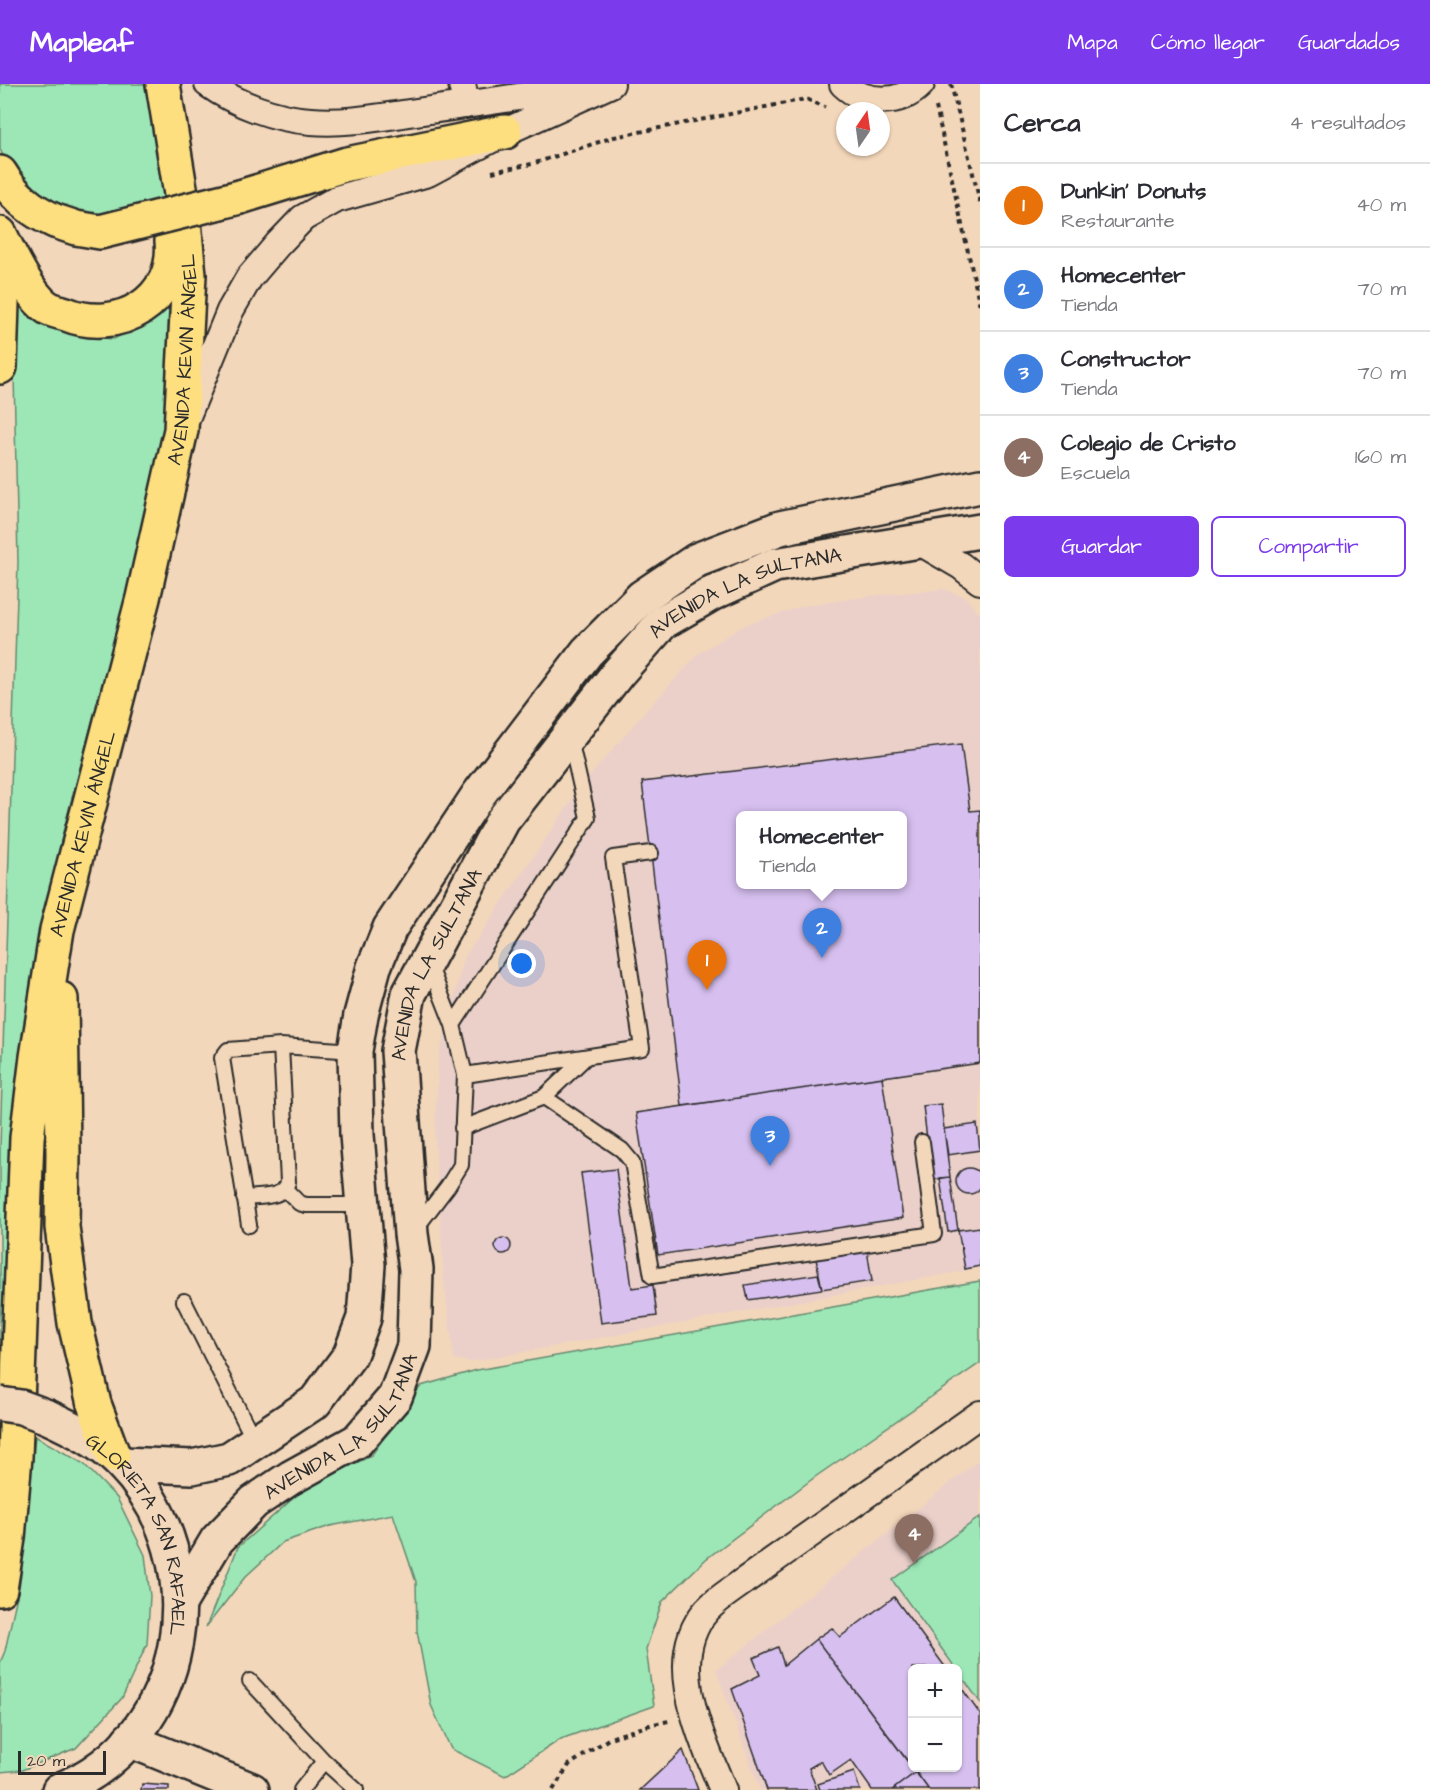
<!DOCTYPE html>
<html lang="es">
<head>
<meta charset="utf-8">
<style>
	:root { --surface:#fff; --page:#f7f7f7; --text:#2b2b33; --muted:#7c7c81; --line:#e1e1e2; --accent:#7c3aed }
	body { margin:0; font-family:"Architects Daughter",sans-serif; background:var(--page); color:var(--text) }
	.controls { position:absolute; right:18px; bottom:18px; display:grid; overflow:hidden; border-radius:9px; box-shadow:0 2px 4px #0004 }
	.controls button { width:54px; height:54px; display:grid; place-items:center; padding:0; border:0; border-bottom:2px solid var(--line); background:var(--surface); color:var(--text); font:30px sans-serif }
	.compass { position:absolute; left:836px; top:18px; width:54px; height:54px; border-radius:50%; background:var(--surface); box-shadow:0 2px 4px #0004; rotate:13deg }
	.scale { position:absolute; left:18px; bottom:15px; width:88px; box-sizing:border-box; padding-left:6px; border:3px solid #2b2b2b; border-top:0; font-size:16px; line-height:21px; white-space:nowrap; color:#2b2b2b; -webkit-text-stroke:4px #f3d7ba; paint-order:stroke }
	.you { position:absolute; left:522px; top:880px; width:21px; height:21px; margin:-15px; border:4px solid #fff; border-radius:50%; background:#1a73e8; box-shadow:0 0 0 9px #1a73e833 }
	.badge { display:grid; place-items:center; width:39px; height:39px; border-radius:50%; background:var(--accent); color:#fff; font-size:20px; font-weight:700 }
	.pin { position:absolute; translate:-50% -50px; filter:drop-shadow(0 2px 3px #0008) }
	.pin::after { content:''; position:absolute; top:32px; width:21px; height:18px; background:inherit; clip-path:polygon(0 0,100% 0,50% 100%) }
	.popup { position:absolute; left:736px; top:727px; width:171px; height:78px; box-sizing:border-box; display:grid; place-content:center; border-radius:9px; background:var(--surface); filter:drop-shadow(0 2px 4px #0005); font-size:20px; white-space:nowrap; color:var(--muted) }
	.popup b { font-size:22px; color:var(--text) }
	.popup::after { content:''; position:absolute; left:50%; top:100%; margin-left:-12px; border:12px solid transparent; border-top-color:var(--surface) }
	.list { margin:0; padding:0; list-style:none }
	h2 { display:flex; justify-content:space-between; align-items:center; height:78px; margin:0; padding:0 24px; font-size:26px }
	h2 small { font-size:20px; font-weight:400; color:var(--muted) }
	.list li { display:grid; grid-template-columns:39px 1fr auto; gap:18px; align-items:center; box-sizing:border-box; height:84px; padding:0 24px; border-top:2px solid var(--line) }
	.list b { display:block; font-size:22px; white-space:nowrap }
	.list p { margin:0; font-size:20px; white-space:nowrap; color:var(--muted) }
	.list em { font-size:20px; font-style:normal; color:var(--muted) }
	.actions { display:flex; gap:12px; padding:18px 24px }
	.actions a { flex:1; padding:14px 0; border:2px solid var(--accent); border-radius:9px; text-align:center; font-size:21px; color:var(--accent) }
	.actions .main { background:var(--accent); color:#fff }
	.map { position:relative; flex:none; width:980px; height:1706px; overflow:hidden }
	header { display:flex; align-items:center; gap:36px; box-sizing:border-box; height:84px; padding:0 30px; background:var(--accent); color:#fff }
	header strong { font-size:28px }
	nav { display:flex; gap:33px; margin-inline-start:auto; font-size:21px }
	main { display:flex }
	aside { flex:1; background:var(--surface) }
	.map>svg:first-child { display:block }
</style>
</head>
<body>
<header>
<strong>Mapleaf</strong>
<nav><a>Mapa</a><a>Cómo llegar</a><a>Guardados</a></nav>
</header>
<main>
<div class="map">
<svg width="980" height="1706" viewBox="0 0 980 1706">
	<rect width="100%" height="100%" fill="#f3d7ba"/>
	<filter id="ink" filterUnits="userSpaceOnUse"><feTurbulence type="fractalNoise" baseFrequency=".0167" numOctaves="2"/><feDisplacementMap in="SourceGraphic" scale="12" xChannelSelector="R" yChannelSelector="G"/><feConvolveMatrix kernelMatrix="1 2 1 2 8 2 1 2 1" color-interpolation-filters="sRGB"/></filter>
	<g filter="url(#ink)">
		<path fill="#ebd0ca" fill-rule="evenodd" d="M 943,505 L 965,513 L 980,530 L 980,1184 L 470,1278 L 454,1275 L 444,1197 L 435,1060 L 438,975 L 464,874 L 582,701 L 643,630 L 699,569 L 745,541 L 803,522 L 870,512 ZM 741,732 L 903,732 L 903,800 L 741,800 Z
			M 980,1375 L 980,1706 L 760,1706 L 716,1586 ZM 912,1584 L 958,1584 L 958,1684 L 912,1684 Z"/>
		<path fill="#9de7b6" stroke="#648970" stroke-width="1.5" d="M 0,0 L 152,0 L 166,77 L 162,123 L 82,135 L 17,102 L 0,65 Z
			M 12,196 L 43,238 L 78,252 L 114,255 L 152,234 L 178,213 L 170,302 L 161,359 L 142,451 L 63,748 L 44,834 L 4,1276 L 0,1276 L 0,1063 L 18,478 Z
			M 980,1197 L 980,1279 L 815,1393 L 706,1475 L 662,1518 L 646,1565 L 654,1622 L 561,1655 L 505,1692 L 451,1665 L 431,1621 L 417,1547 L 416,1498 L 393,1430 L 330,1442 L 283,1458 L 245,1493 L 206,1543 L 238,1463 L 306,1403 L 371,1372 L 421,1302 L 477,1286 Z
			M 35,1352 L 84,1380 L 117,1414 L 145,1471 L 150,1512 L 147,1560 L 122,1614 L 76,1664 L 22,1686 L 0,1688 L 0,1579 L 5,1567 L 20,1498 Z
			M 980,1433 L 980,1618 L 892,1496 Z"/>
		<path fill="#d7c0f0" stroke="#2b2b2b" stroke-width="1.5" fill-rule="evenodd" d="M 961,660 L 970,727 L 980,726 L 980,979 L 682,1022 L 642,698 ZM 741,732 L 903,732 L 903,800 L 741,800 Z
			M 882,993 L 903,1134 L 658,1171 L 636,1029 Z
			M 941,1020 L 950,1093 L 932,1096 L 923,1022 Z
			M 977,1040 L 980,1066 L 948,1071 L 944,1045 Z
			M956 1097a13 13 0 1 1 26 0a13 13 0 1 1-26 0Z
			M 616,1085 L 632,1204 L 653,1201 L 657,1232 L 601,1239 L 581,1089 Z
			M 950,1093 L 958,1146 L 948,1148 L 940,1094 Z
			M 980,1143 L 980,1182 L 965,1185 L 958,1146 Z
			M495 1162a8 8 0 1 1 16 0a8 8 0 1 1-16 0Z
			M 867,1166 L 872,1197 L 822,1205 L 816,1175 Z
			M 818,1190 L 822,1205 L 748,1216 L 745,1201 Z
			M 894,1513 L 946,1584 L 912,1584 L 912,1684 L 958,1684 L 958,1599 L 980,1630 L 980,1706 L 929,1706 L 816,1555 L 832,1544 L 840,1553 Z
			M 816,1555 L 916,1688 L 892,1706 L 872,1706 L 851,1676 L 829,1691 L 821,1677 L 809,1684 L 817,1706 L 767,1706 L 732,1605 L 760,1591 L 753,1574 L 778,1563 L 784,1581 Z
			M 683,1666 L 698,1706 L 640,1706 Z
			M 854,1688 L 860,1706 L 820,1706 L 818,1700 Z
			M 916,1688 L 929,1706 L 892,1706 Z
			M 142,1700 L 169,1702 L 169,1706 L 141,1706 Z"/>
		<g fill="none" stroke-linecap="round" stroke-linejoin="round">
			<g stroke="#2b2b2b" stroke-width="18">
				<path id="service" d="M 453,941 L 588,734 L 570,655
					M 465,991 L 642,964 L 613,774 L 651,769
					M 544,1013 L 622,1066 L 632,1078 L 652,1192 L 934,1150 L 922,1058
					M 462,1044 L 544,1013 L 586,973
					M 286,1106 L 299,1119 L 306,1121 L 362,1121
					M 244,1114 C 259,1112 284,1115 288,1098 L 281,962
					M 249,1141 L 222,974 L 228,966 L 281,962 L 355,967
					M 416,1144 L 448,1102 L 461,1081 L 465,991 L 453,941 L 429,880
					M 184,1217 L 255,1358
					M 250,1597 L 324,1677 L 301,1706
					M 324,1677 L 356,1706"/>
			</g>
			<g stroke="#2b2b2b" stroke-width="30">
				<path id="minor" d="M 208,0 C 236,20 276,35 311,37 C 346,40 381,33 416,28 C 473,20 529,12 585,2
					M 462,0 L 466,21
					M 843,0 C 864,20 900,22 921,0
					M 187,332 L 230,227 L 249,194 L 278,160 L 303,134 L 337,115 L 428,89 L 505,48 L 611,0
					M 920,458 L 961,482 L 980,497
					M 723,1706 C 702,1654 663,1575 707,1526 C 717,1515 732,1506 744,1497 L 980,1330"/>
			</g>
			<g stroke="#2b2b2b" stroke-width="38">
				<g id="tertiary">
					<path d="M 122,1380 L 192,1383 L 229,1375 L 315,1318 L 350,1271 L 364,1234 L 368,1181 L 357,1051 L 355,967 L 361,931 L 374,883 L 390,844 L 479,710 L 587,568 L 642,513 L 697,476 L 780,444 L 980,402"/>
					<path id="s1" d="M 180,1518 L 217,1456 L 254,1418 L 290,1394 L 357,1357 L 395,1313 L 414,1262 L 416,1185 L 411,1150 L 398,967 L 409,910 L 503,736 L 618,589 L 663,538 L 711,510 L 775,481 L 980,447"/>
					<path d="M 129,1656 L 252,1706"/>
				</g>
			</g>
			<g stroke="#2b2b2b" stroke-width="38">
				<g id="secondary">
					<path id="s2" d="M 48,1333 C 74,1345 100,1358 121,1379 C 217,1477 191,1653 59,1706"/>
				</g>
			</g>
			<g stroke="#2b2b2b" stroke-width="38">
				<g id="primary">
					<path d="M 0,89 C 14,112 30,126 55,137"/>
					<path d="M 240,113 L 347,80 L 505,48"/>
					<path d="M 0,150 C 10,171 29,212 48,224 C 53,227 60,228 66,230 C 118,251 178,217 172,157"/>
					<path d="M 0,283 L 3,187 L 1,160"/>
					<path d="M 61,915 L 63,1070 L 62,1143 L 75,1239 L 94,1320 L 113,1371"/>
					<path id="s3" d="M 0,1505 L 8,1454 L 15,1373 L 27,1054 L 37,973 L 57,846 L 143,514 L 181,346 L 189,191 L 182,116 L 163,0"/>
				</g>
			</g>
			<path stroke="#2b2b2b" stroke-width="4" stroke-dasharray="4.5 4.5" stroke-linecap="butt" d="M 951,0 L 980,118
				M 936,23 L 980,222
				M 492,88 L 532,80 L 614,53 L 806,15 L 825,23
				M 553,1706 L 569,1681 L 610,1654 L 653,1640 L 669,1637"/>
			<use href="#service" stroke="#f3d7ba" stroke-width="14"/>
			<use href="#minor" stroke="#f3d7ba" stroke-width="26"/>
			<use href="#tertiary" stroke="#f3d7ba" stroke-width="33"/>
			<use href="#secondary" stroke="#f3d7ba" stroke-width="33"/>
			<use href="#primary" stroke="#fddf80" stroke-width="33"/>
			<g stroke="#2b2b2b" stroke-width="38" stroke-linecap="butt">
				<path id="secondary-bridge" d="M 0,1320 L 21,1323 L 48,1333"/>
			</g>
			<g stroke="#2b2b2b" stroke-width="38" stroke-linecap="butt">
				<path id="primary-bridge" d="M 55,137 L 76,144 L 100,148 L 240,113"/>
			</g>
			<use href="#secondary-bridge" stroke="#f3d7ba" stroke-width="33"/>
			<use href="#primary-bridge" stroke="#fddf80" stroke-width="33"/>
		</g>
	</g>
	<g text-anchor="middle" stroke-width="4.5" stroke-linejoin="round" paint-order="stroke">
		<g font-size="20" fill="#2b2b2b" stroke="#f3d7ba">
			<text dy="7" stroke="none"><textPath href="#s3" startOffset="1248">AVENIDA KEVIN ÁNGEL</textPath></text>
			<text dy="7" stroke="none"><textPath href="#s1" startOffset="1252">AVENIDA LA SULTANA</textPath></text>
			<text dy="7" stroke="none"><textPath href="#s3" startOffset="762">AVENIDA KEVIN ÁNGEL</textPath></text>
			<text dy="7" stroke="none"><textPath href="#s1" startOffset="748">AVENIDA LA SULTANA</textPath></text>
			<text dy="7" stroke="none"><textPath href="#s1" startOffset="244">AVENIDA LA SULTANA</textPath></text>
			<text dy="7" stroke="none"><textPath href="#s2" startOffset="160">GLORIETA SAN RAFAEL</textPath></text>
		</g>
	</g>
</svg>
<div class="controls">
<button>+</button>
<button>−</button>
</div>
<svg class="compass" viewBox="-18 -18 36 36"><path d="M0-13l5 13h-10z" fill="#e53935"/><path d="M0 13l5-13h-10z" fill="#7c7c81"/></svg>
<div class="scale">20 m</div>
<div class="you"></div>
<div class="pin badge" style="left:707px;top:906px;background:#e8710a">1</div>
<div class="pin badge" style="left:822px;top:874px;background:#3f7fe0">2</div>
<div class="popup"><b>Homecenter</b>Tienda</div>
<div class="pin badge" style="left:770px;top:1082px;background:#3f7fe0">3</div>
<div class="pin badge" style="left:914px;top:1480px;background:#8d6e63">4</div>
</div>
<aside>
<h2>Cerca<small>4 resultados</small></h2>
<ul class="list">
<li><span class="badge" style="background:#e8710a">1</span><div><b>Dunkin' Donuts</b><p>Restaurante</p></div><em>40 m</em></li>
<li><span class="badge" style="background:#3f7fe0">2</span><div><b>Homecenter</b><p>Tienda</p></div><em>70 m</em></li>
<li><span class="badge" style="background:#3f7fe0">3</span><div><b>Constructor</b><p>Tienda</p></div><em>70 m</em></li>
<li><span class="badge" style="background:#8d6e63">4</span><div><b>Colegio de Cristo</b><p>Escuela</p></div><em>160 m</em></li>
</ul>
<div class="actions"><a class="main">Guardar</a><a>Compartir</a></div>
</aside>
</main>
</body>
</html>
